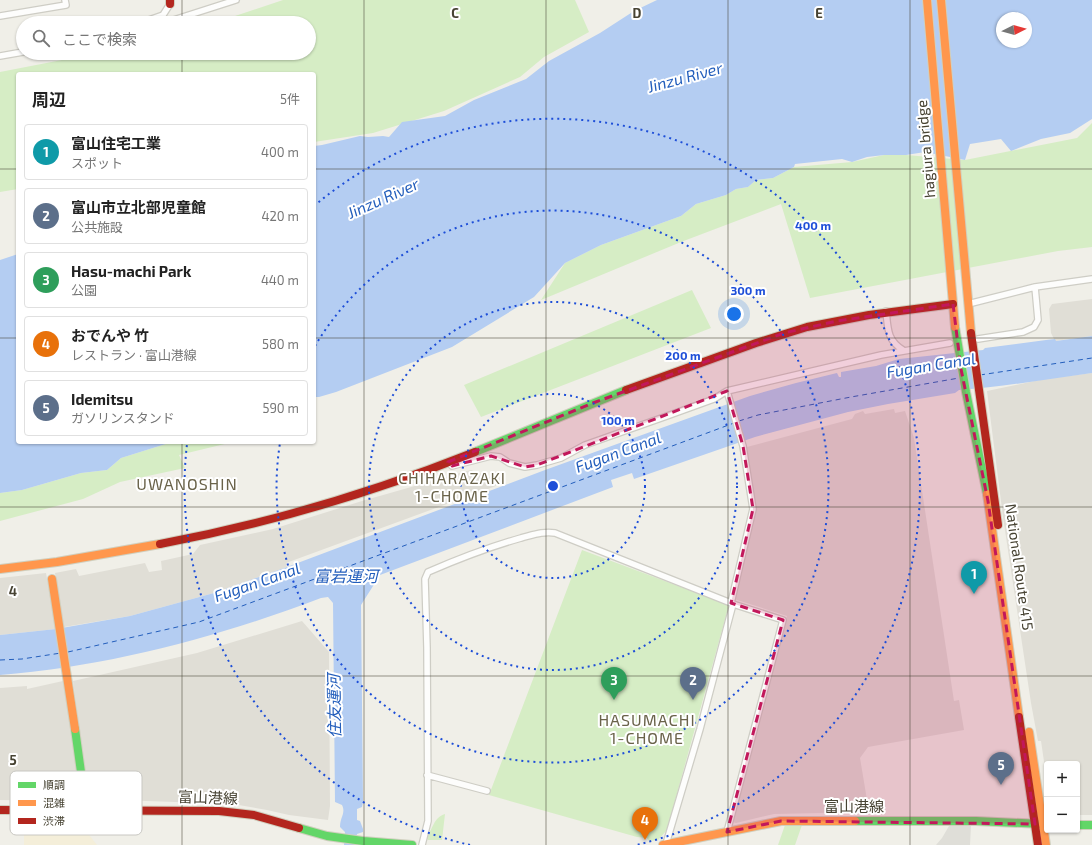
<!DOCTYPE html>
<html lang="ja">
<head>
<meta charset="utf-8">
<style>
	:root { --surface:#fff; --page:#f6f6f6; --text:#222; --muted:#767676; --line:#e0e0e0; --accent:#827f72 }
	body { margin:0; font-family:"Exo 2","Noto Sans JP",sans-serif; background:var(--page); color:var(--text) }
	.controls { position:absolute; right:12px; bottom:12px; display:grid; overflow:hidden; border-radius:4px; box-shadow:0 1px 3px #0004 }
	.controls button { width:36px; height:36px; display:grid; place-items:center; padding:0; border:0; border-bottom:1px solid var(--line); background:var(--surface); color:var(--text); font:20px sans-serif }
	.compass { position:absolute; left:996px; top:12px; width:36px; height:36px; border-radius:50%; background:var(--surface); box-shadow:0 1px 3px #0004; rotate:84deg }
	.you { position:absolute; left:734px; top:314px; width:14px; height:14px; margin:-10px; border:3px solid #fff; border-radius:50%; background:#1a73e8; box-shadow:0 0 0 6px #1a73e833 }
	.badge { display:grid; place-items:center; width:26px; height:26px; border-radius:50%; background:var(--accent); color:#fff; font-size:13px; font-weight:700 }
	.pin { position:absolute; translate:-50% -33px; filter:drop-shadow(0 1px 2px #0008) }
	.pin::after { content:''; position:absolute; top:21px; width:14px; height:12px; background:inherit; clip-path:polygon(0 0,100% 0,50% 100%) }
	.list { margin:0; padding:0; list-style:none }
	h2 { display:flex; justify-content:space-between; align-items:center; height:52px; margin:0; padding:0 16px; font-size:17px }
	h2 small { font-size:13px; font-weight:400; color:var(--muted) }
	.list li { display:grid; grid-template-columns:26px 1fr auto; gap:12px; align-items:center; box-sizing:border-box; height:56px; margin:0 8px 8px; padding:0 8px; border:1px solid var(--line); border-radius:4px }
	.list b { display:block; font-size:15px; white-space:nowrap }
	.list p { margin:0; font-size:13px; white-space:nowrap; color:var(--muted) }
	.list em { font-size:13px; font-style:normal; color:var(--muted) }
	.icon { flex:none; width:22px; height:22px; fill:none; stroke:currentColor; stroke-width:2; stroke-linecap:round; stroke-linejoin:round }
	.map { position:relative; flex:none; width:1092px; height:845px; overflow:hidden }
	.search { position:absolute; background:var(--surface); box-shadow:0 1px 3px #0004; left:16px; top:16px; width:300px; height:44px; display:flex; align-items:center; gap:10px; box-sizing:border-box; padding:0 14px; border-radius:22px; color:var(--muted); font-size:15px }
	.panel { position:absolute; background:var(--surface); box-shadow:0 1px 3px #0004; left:16px; top:72px; width:300px; height:372px; border-radius:4px }
	.map>svg:first-child { display:block }
</style>
</head>
<body>
<div class="map">
<svg width="1092" height="845" viewBox="0 0 1092 845">
	<rect width="100%" height="100%" fill="#f0efe8"/>
	<path fill="#f4eed9" d="M 24,825 L 82,826 L 97,845 L 24,845 Z"/>
	<path fill="#e0ded6" d="M 1092,299 L 1092,336 L 1055,341 L 1051,333 L 1049,309 L 1052,304 Z
		M 1092,373 L 1092,815 L 1077,815 L 1077,764 L 1047,764 L 1047,782 L 1041,741 L 1038,741 L 1031,703 L 1003,517 L 987,391 L 1044,379 Z
		M 894,409 L 895,413 L 905,411 L 914,438 L 954,701 L 959,700 L 964,730 L 868,747 L 860,758 L 869,812 L 774,814 L 736,823 L 733,822 L 787,616 L 734,599 L 755,510 L 747,447 L 852,419 L 855,414 L 863,411 L 865,414 Z
		M 471,470 L 495,479 L 496,486 L 286,563 L 287,567 L 214,593 L 130,616 L 64,627 L 55,573 L 76,569 L 79,576 L 145,563 L 149,572 L 162,570 L 161,561 L 193,554 L 200,545 L 273,529 L 362,501 Z
		M 46,573 L 56,629 L 0,635 L 0,578 Z
		M 302,621 L 329,652 L 330,806 L 328,820 L 289,815 L 267,810 L 239,805 L 204,803 L 89,799 L 73,681 L 197,653 Z
		M 63,681 L 75,752 L 77,775 L 41,778 L 55,801 L 0,800 L 0,688 L 27,686 L 27,689 Z"/>
	<path fill="#d6edc5" d="M 283,0 L 575,0 L 589,32 L 544,57 L 520,77 L 444,111 L 373,133 L 314,142 L 314,74 L 18,74 L 18,189 L 0,192 L 0,72 L 98,53 L 309,53 L 309,23 L 214,23 Z
		M 1092,123 L 1092,247 L 1058,251 L 810,298 L 781,204 L 681,242 L 541,300 L 565,263 L 601,245 L 681,216 L 696,204 L 726,195 L 736,189 L 748,187 L 756,180 L 773,178 L 794,167 L 852,162 L 884,155 L 906,155 L 965,160 L 1077,138 Z
		M 692,290 L 711,328 L 481,417 L 464,385 Z
		M 172,442 L 233,442 L 179,455 L 185,468 L 120,482 L 83,499 L 0,521 L 0,493 L 22,490 L 81,473 L 107,470 L 121,458 Z
		M 582,550 L 729,605 L 667,830 L 658,840 L 649,841 L 647,838 L 637,837 L 489,795 Z
		M 445,814 L 442,840 L 428,840 L 426,837 C 434,828 433,818 445,814 Z
		M 785,825 L 802,825 L 795,845 L 778,845 Z"/>
	<path fill="#dfded8" d="M 949,826 L 971,826 L 970,845 L 936,845 L 942,838 Z"/>
	<path fill="#b4cdf2" fill-rule="evenodd" d="M 657,0 L 1092,0 L 1092,119 L 1070,133 L 1041,139 L 1011,151 L 1001,139 L 970,144 L 965,160 L 925,152 L 906,155 L 884,155 L 867,157 L 852,162 L 842,159 L 795,164 L 794,167 L 773,178 L 756,180 L 748,187 L 736,189 L 726,195 L 696,204 L 681,216 L 601,245 L 565,263 L 534,297 L 452,347 L 336,392 L 319,397 L 314,397 L 314,146 L 322,145 L 360,136 L 368,137 L 383,136 L 389,137 L 402,122 L 445,116 L 474,100 L 526,79 L 549,61 L 600,33 L 634,11 ZM 1002,18 L 1026,18 L 1026,42 L 1002,42 Z
		M 18,254 L 18,442 L 172,442 L 121,458 L 107,470 L 81,473 L 22,490 L 0,493 L 0,260 Z
		M 1092,336 L 1092,373 C 1047,379 1003,387 959,390 L 955,393 L 888,404 L 848,412 L 755,437 L 634,479 L 632,473 L 611,480 L 613,487 L 380,575 L 361,605 L 363,802 L 362,807 L 357,809 L 357,820 L 360,821 L 363,829 L 363,832 L 357,834 L 356,845 L 344,845 L 345,832 L 340,827 C 340,817 346,813 342,805 L 335,802 L 333,603 L 328,597 L 321,598 C 218,637 110,666 0,675 L 0,635 L 56,629 L 130,616 L 214,593 L 287,567 L 545,470 L 750,396 L 796,383 L 837,373 L 839,377 L 841,377 L 841,372 L 876,366 L 899,359 L 983,350 L 985,348 L 1046,340 L 1055,339 L 1056,341 Z"/>
	<g fill="none" stroke-linecap="round" stroke-linejoin="round">
		<path stroke="#235ebc" stroke-width="1" stroke-dasharray="5 4" stroke-linecap="butt" d="M 980,375 L 1092,358
			M 739,421 L 758,415 L 851,397 L 959,378
			M 68,652 L 199,622 L 734,423
			M 0,660 L 22,659 L 61,653"/>
		<g stroke="#cecdc5" stroke-width="8">
			<path id="street" d="M 0,16 L 66,5 L 65,0
				M 140,23 L 163,15 L 170,4
				M 164,23 L 236,0
				M 0,56 L 23,52
				M 968,304 L 1035,287 L 1092,279
				M 886,311 C 888,329 887,340 903,350
				M 978,339 L 1023,332 L 1034,327 L 1038,320 L 1035,287
				M 727,391 L 743,446 L 753,509 L 731,603
				M 448,462 L 452,466 L 491,456 L 500,457 L 509,463 L 525,467 L 537,465 L 561,458 L 585,445 L 667,416 L 714,399 L 727,391 L 881,355 L 950,343
				M 427,775 L 487,791
				M 666,844 L 700,729 L 733,604
				M 422,845 L 428,821 L 427,648 L 425,579 L 428,572 C 458,559 489,547 521,538 C 533,535 543,531 555,533 L 736,605 L 783,620 L 727,832"/>
		</g>
		<g stroke="#d0cfbe" stroke-width="10">
			<path id="fast" d="M 955,327 L 966,392 L 987,494
				M 475,452 L 626,390
				M 75,729 L 81,772 L 84,811
				M 855,821 L 976,821 L 1042,824
				M 1077,825 L 1092,825
				M 299,828 L 327,836 L 363,841 L 412,845"/>
		</g>
		<g stroke="#d0cfbe" stroke-width="10">
			<path id="slow" d="M 927,0 L 955,327
				M 941,0 L 971,333
				M 987,494 L 1019,717
				M 0,569 L 57,562 L 160,544
				M 52,579 L 75,729
				M 1029,732 L 1046,845
				M 663,845 L 781,821 L 855,821"/>
		</g>
		<g stroke="#d0cfbe" stroke-width="10">
			<path id="jam" d="M 170,0 L 170,4
				M 971,333 L 998,525
				M 626,390 L 756,343 L 807,327 L 869,315 L 953,304
				M 160,544 C 267,524 374,492 475,452
				M 1019,717 L 1038,845
				M 0,810 L 219,811 L 254,815 L 299,828"/>
		</g>
		<use href="#street" stroke="#fdfdfc" stroke-width="5.5"/>
		<use href="#fast" stroke="#63d668" stroke-width="8"/>
		<use href="#slow" stroke="#ff974d" stroke-width="8"/>
		<use href="#jam" stroke="#b3261e" stroke-width="8"/>
	</g>
	<path fill="#c2185b" fill-opacity="0.2" stroke="#c2185b" stroke-width="3" stroke-dasharray="8 5" stroke-linejoin="round" d="M 953,304 L 961,369 L 988,501 L 1035,824 L 781,821 L 727,832 L 783,620 L 731,603 L 753,509 L 743,446 L 727,391 L 537,465 L 525,467 L 491,456 L 452,466 L 448,462 L 593,403 L 784,333 L 837,321 Z"/>
	<path fill="none" stroke="#474333" stroke-width="1" stroke-opacity="0.55" d="M 182,0 L 182,23M 364,0 L 364,845M 546,0 L 546,845M 728,0 L 728,845M 910,0 L 910,845M 182,53 L 182,74M 0,169 L 18,169M 314,169 L 1092,169M 0,338 L 18,338M 314,338 L 1092,338M 182,442 L 182,845M 0,507 L 1092,507M 0,676 L 1092,676"/>
	<g fill="none" stroke="#1d4ed8" stroke-width="2" stroke-dasharray="2 4">
		<circle cx="553" cy="486" r="92"/>
		<circle cx="553" cy="486" r="184"/>
		<path d="M315 346A276 276 0 1 1 280 443"/>
		<path d="M470 845A368 368 0 0 1 187 444M314 206A368 368 0 1 1 636 845"/>
	</g>
	<g text-anchor="middle" stroke-width="4" stroke-linejoin="round" paint-order="stroke">
		<g font-size="15" fill="#474333" stroke="#fff">
			<text transform="translate(926 149) rotate(-95)" y="5">hagiura bridge</text>
			<text transform="translate(1019 567) rotate(82)" y="5">National Route 415</text>
			<text transform="translate(208 798) rotate(2)" y="5">富山港線</text>
			<text x="854" y="812">富山港線</text>
		</g>
		<g font-size="16" font-style="italic" fill="#235ebc" stroke="#fff">
			<text transform="translate(685 77) rotate(-15)" y="6">Jinzu River</text>
			<text transform="translate(383 198) rotate(-24)" y="6">Jinzu River</text>
			<text transform="translate(931 365) rotate(-9)" y="6">Fugan Canal</text>
			<text transform="translate(618 452) rotate(-20)" y="6">Fugan Canal</text>
			<text x="346" y="582">富岩運河</text>
			<text transform="translate(257 582) rotate(-19)" y="6">Fugan Canal</text>
			<text transform="translate(334 706) rotate(-91)" y="6">住友運河</text>
		</g>
		<g font-size="16" letter-spacing="1" fill="#6a634a" stroke="#fff">
			<text x="452" y="484">CHIHARAZAKI<tspan x="452" dy="18">1-CHOME</tspan></text>
			<text x="187" y="490">UWANOSHIN</text>
			<text x="647" y="726">HASUMACHI<tspan x="647" dy="18">1-CHOME</tspan></text>
		</g>
	</g>
	<rect x="10" y="771" width="132" height="64" rx="6" fill="#fff" stroke="#c8c7c2" stroke-width="1"/>
	<rect x="18" y="782" width="18" height="6" fill="#63d668"/>
	<rect x="18" y="800" width="18" height="6" fill="#ff974d"/>
	<rect x="18" y="818" width="18" height="6" fill="#b3261e"/>
	<g font-size="11" fill="#474333">
		<text x="43" y="789">順調</text>
		<text x="43" y="807">混雑</text>
		<text x="43" y="825">渋滞</text>
	</g>
	<g font-size="13" text-anchor="middle" font-weight="bold" fill="#474333" stroke="#fff" stroke-width="4" stroke-linejoin="round" paint-order="stroke">
		<text x="455" y="18">C</text>
		<text x="637" y="18">D</text>
		<text x="819" y="18">E</text>
		<text x="13" y="596">4</text>
		<text x="13" y="765">5</text>
	</g>
	<circle cx="553" cy="486" r="6" fill="#1d4ed8" stroke="#fff" stroke-width="2"/>
	<g font-size="12" text-anchor="middle" font-weight="bold" fill="#1d4ed8" stroke="#fff" stroke-width="4" stroke-linejoin="round" paint-order="stroke">
		<text x="813" y="230">400 m</text>
		<text x="748" y="295">300 m</text>
		<text x="683" y="360">200 m</text>
		<text x="618" y="425">100 m</text>
	</g>
</svg>
<div class="controls">
<button>+</button>
<button>−</button>
</div>
<svg class="compass" viewBox="-18 -18 36 36"><path d="M0-13l5 13h-10z" fill="#e53935"/><path d="M0 13l5-13h-10z" fill="#767676"/></svg>
<div class="you"></div>
<div class="pin badge" style="left:974px;top:594px;background:#0f9aa8">1</div>
<div class="pin badge" style="left:693px;top:700px;background:#5c6f8a">2</div>
<div class="pin badge" style="left:614px;top:700px;background:#2e9e5b">3</div>
<div class="pin badge" style="left:645px;top:840px;background:#e8710a">4</div>
<div class="pin badge" style="left:1001px;top:785px;background:#5c6f8a">5</div>
<div class="search"><svg class="icon" aria-label="search" viewBox="0 0 24 24"><circle cx="10" cy="10" r="6"/><path d="M15 15l6 6"/></svg>ここで検索</div>
<section class="panel">
<h2>周辺<small>5件</small></h2>
<ul class="list">
<li><span class="badge" style="background:#0f9aa8">1</span><div><b>富山住宅工業</b><p>スポット</p></div><em>400 m</em></li>
<li><span class="badge" style="background:#5c6f8a">2</span><div><b>富山市立北部児童館</b><p>公共施設</p></div><em>420 m</em></li>
<li><span class="badge" style="background:#2e9e5b">3</span><div><b>Hasu-machi Park</b><p>公園</p></div><em>440 m</em></li>
<li><span class="badge" style="background:#e8710a">4</span><div><b>おでんや 竹</b><p>レストラン · 富山港線</p></div><em>580 m</em></li>
<li><span class="badge" style="background:#5c6f8a">5</span><div><b>Idemitsu</b><p>ガソリンスタンド</p></div><em>590 m</em></li>
</ul>
</section>
</div>
</body>
</html>
